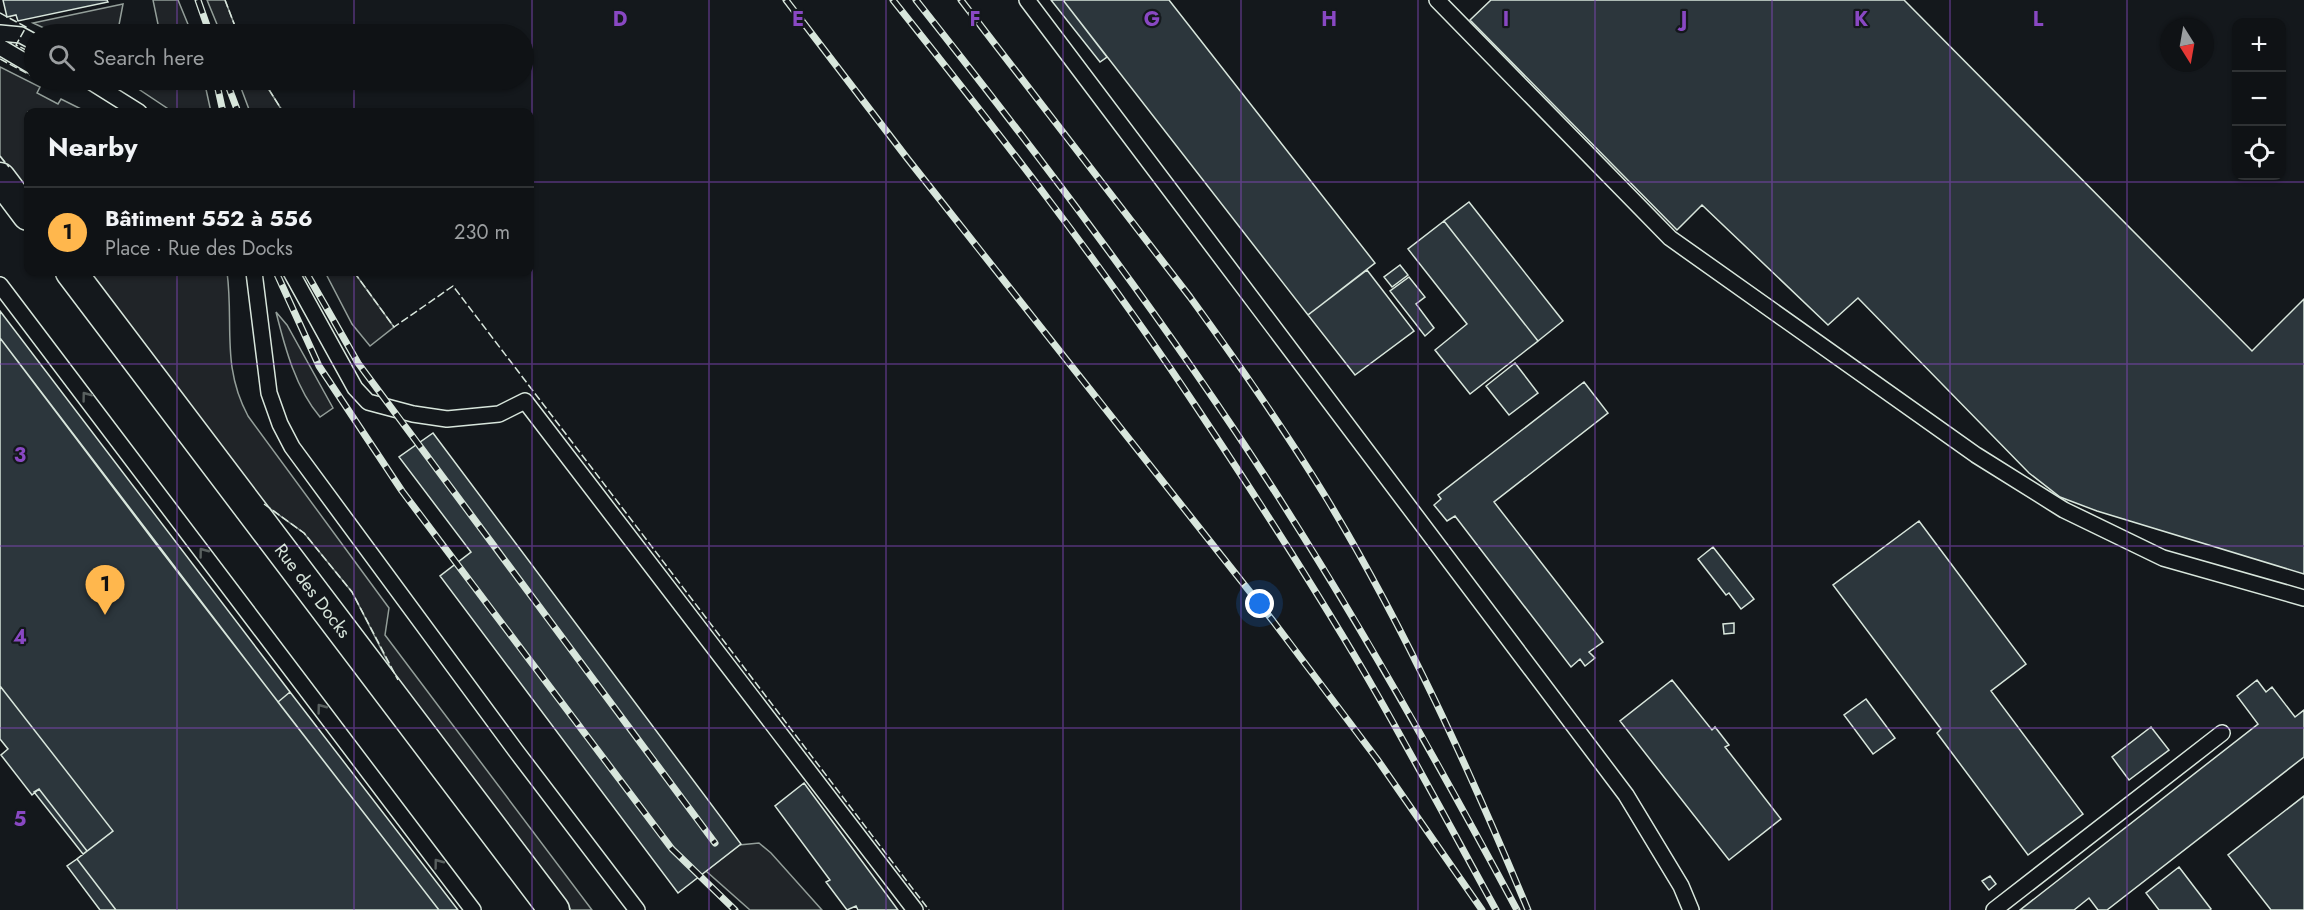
<!DOCTYPE html>
<html lang="en">
<head>
<meta charset="utf-8">
<style>
	:root { --surface:#0f1215; --page:#181b1e; --text:#f1f3f6; --muted:#9b9ea0; --line:#2f3234; --accent:#ffb74d }
	body { margin:0; font-family:Jost,sans-serif; background:var(--page); color:var(--text) }
	.controls { position:absolute; right:18px; top:18px; display:grid; overflow:hidden; border-radius:12px; box-shadow:0 2px 4px #0004 }
	.controls button { width:54px; height:54px; display:grid; place-items:center; padding:0; border:0; border-bottom:2px solid var(--line); background:var(--surface); color:var(--text); font:30px sans-serif }
	.compass { position:absolute; left:2160px; top:18px; width:54px; height:54px; border-radius:50%; background:var(--surface); box-shadow:0 2px 4px #0004; rotate:169deg }
	.you { position:absolute; left:1260px; top:604px; width:21px; height:21px; margin:-15px; border:4px solid #fff; border-radius:50%; background:#1a73e8; box-shadow:0 0 0 9px #1a73e833 }
	.badge { display:grid; place-items:center; width:39px; height:39px; border-radius:50%; background:var(--accent); color:#111; font-size:20px; font-weight:700 }
	.pin { position:absolute; translate:-50% -50px; filter:drop-shadow(0 2px 3px #0008) }
	.pin::after { content:''; position:absolute; top:32px; width:21px; height:18px; background:inherit; clip-path:polygon(0 0,100% 0,50% 100%) }
	.list { margin:0; padding:0; list-style:none }
	h2 { display:flex; justify-content:space-between; align-items:center; height:78px; margin:0; padding:0 24px; font-size:26px }
	h2 small { font-size:20px; font-weight:400; color:var(--muted) }
	.list li { display:grid; grid-template-columns:39px 1fr auto; gap:18px; align-items:center; box-sizing:border-box; height:90px; padding:0 24px; border-top:2px solid var(--line) }
	.list b { display:block; font-size:22px; white-space:nowrap }
	.list p { margin:0; font-size:20px; white-space:nowrap; color:var(--muted) }
	.list em { font-size:20px; font-style:normal; color:var(--muted) }
	.icon { flex:none; width:33px; height:33px; fill:none; stroke:currentColor; stroke-width:2; stroke-linecap:round; stroke-linejoin:round }
	.map { position:relative; flex:none; width:2304px; height:910px; overflow:hidden }
	.search { position:absolute; background:var(--surface); box-shadow:0 2px 4px #0004; left:24px; top:24px; width:510px; height:66px; display:flex; align-items:center; gap:15px; box-sizing:border-box; padding:0 21px; border-radius:33px; color:var(--muted); font-size:22px }
	.panel { position:absolute; background:var(--surface); box-shadow:0 2px 4px #0004; left:24px; top:108px; width:510px; height:168px; border-radius:12px }
	.map>svg:first-child { display:block }
</style>
</head>
<body>
<div class="map">
<svg width="2304" height="910" viewBox="0 0 2304 910">
	<rect width="100%" height="100%" fill="#14181c"/>
	<path fill="#202428" stroke="#939e99" stroke-width="1.5" d="M 153,0 L 178,0 L 192,34 L 160,34 Z
		M 207,0 L 225,0 L 238,34 L 221,34 Z
		M 123,4 L 119,25 L 113,34 L 57,34 L 33,23 Z
		M 0,67 L 40,87 L 37,93 L 58,104 L 61,99 L 87,112 L 28,112 L 28,194 L 0,156 Z
		M 149,80 L 204,80 L 211,112 L 173,112 L 137,88 Z
		M 238,80 L 263,80 L 283,112 L 250,112 Z
		M 87,272 L 227,272 C 234,324 221,366 248,416 L 389,608 L 385,635 L 592,910 L 571,910 L 405,691 L 396,678 L 352,592 L 304,533 L 265,505 Z
		M 325,272 L 354,272 L 394,327 L 370,346 L 352,324 Z
		M 276,312 L 287,325 L 333,408 L 320,417 C 296,389 285,348 276,312 Z
		M 759,843 L 771,853 L 822,910 L 750,910 L 706,871 L 739,845 Z"/>
	<path fill="#2c363c" stroke="#d8e6dc" stroke-width="1.5" d="M 3,0 L 107,0 L 108,2 L 18,21 L 16,15 L 7,17 Z
		M 1051,0 L 1063,0 L 1107,57 L 1100,62 Z
		M 1063,0 L 1169,0 L 1375,263 L 1308,315 Z
		M 1491,0 L 1904,0 L 2252,351 L 2304,299 L 2304,574 L 2097,511 L 2060,497 L 2029,473 L 1858,298 L 1828,325 L 1702,205 L 1677,230 L 1470,20 Z
		M 1469,202 L 1563,321 L 1538,341 L 1444,221 Z
		M 1444,221 L 1538,341 L 1470,394 L 1435,350 L 1467,324 L 1408,249 Z
		M 1400,265 L 1408,275 L 1392,287 L 1384,277 Z
		M 1367,270 L 1414,331 L 1355,375 L 1308,315 Z
		M 1409,277 L 1425,297 L 1416,304 L 1434,328 L 1425,336 L 1390,291 Z
		M 0,311 L 290,692 L 278,702 L 0,338 Z
		M 0,338 L 156,544 L 439,910 L 116,910 L 77,859 L 113,831 L 0,686 Z
		M 1515,363 L 1538,393 L 1509,415 L 1486,386 Z
		M 1584,382 L 1608,413 L 1494,502 L 1603,642 L 1589,652 L 1595,658 L 1585,666 L 1580,659 L 1571,667 L 1455,516 L 1447,521 L 1434,505 L 1441,499 L 1438,495 Z
		M 433,433 L 741,844 L 678,893 L 440,576 L 471,552 L 399,457 Z
		M 1919,521 L 2026,664 L 1991,691 L 2083,814 L 2028,855 L 1937,733 L 1941,729 L 1833,585 Z
		M 1713,547 L 1754,599 L 1741,609 L 1729,593 L 1726,595 L 1698,559 Z
		M 1734,623 L 1734,633 L 1724,634 L 1723,624 Z
		M 1672,680 L 1712,730 L 1715,727 L 1729,745 L 1725,747 L 1781,819 L 1729,860 L 1620,721 Z
		M 2257,680 L 2266,692 L 2272,687 L 2295,717 L 2304,710 L 2304,757 L 2107,910 L 2098,910 L 2089,898 L 2074,910 L 2020,910 L 2258,724 L 2237,696 Z
		M 0,686 L 113,831 L 87,851 L 39,789 L 32,795 L 1,755 L 8,749 L 0,739 Z
		M 290,692 L 458,910 L 439,910 L 278,702 Z
		M 1866,699 L 1895,738 L 1873,754 L 1844,715 Z
		M 2151,727 L 2169,750 L 2129,780 L 2112,757 Z
		M 804,783 L 898,910 L 858,910 L 856,906 L 847,910 L 826,882 L 830,880 L 775,806 Z
		M 39,789 L 87,851 L 83,854 L 34,792 Z
		M 2304,796 L 2304,910 L 2271,910 L 2228,855 Z
		M 77,859 L 116,910 L 100,910 L 67,866 Z
		M 2179,867 L 2211,909 L 2210,910 L 2159,910 L 2146,893 Z
		M 1990,876 L 1996,884 L 1989,890 L 1982,881 Z"/>
	<g fill="none" stroke-linecap="round" stroke-linejoin="round">
		<g stroke="#d8e6dc" stroke-width="18">
			<path id="service" d="M 1027,0 L 1626,795 L 1681,886 L 1691,910
				M 1437,0 L 1670,238 L 1976,455 L 2064,510 L 2163,558 L 2304,598
				M 0,33 L 21,35 L 34,42
				M 0,47 L 34,67
				M 88,80 L 139,112
				M 254,272 L 269,393 L 280,424 L 292,447 L 516,751 L 637,910
				M 291,272 L 355,388 L 368,402 L 413,414 L 447,419 L 499,414 L 525,401 L 915,910
				M 0,285 L 473,910
				M 1994,910 L 2222,733"/>
		</g>
		<g stroke="#d8e6dc" stroke-width="33">
			<g id="minor">
				<path d="M 0,178 L 28,215"/>
				<path id="s1" d="M 71,272 L 554,910"/>
			</g>
		</g>
		<use href="#service" stroke="#14181c" stroke-width="15"/>
		<use href="#minor" stroke="#14181c" stroke-width="30"/>
		<g stroke="#d8e6dc" stroke-width="7">
			<path id="rail" d="M 198,0 L 210,34
				M 786,0 L 907,158 L 1273,621 L 1377,759 L 1482,910
				M 893,0 C 998,132 1102,265 1195,405 C 1253,492 1310,580 1363,670 C 1409,749 1452,830 1496,910
				M 916,0 C 1041,158 1163,318 1272,487 C 1361,625 1440,766 1517,910
				M 961,0 L 1190,297 C 1238,363 1285,430 1327,499 C 1406,630 1469,769 1528,910
				M 216,80 L 223,112
				M 226,80 L 238,112
				M 276,272 L 319,366 L 402,491 L 672,849 L 735,910
				M 306,272 L 358,363 L 715,843"/>
		</g>
		<use href="#rail" stroke="#14181c" stroke-width="4.5" stroke-dasharray="14" stroke-linecap="butt"/>
		<path stroke="#d8e6dc" stroke-width="1.5" stroke-dasharray="8 3" stroke-linecap="butt" d="M 225,0 L 238,34
			M 0,13 L 26,27 L 16,45 L 34,54
			M 0,59 L 34,77
			M 263,80 L 283,112
			M 0,156 L 9,167
			M 354,272 L 394,327 L 453,286 L 929,910
			M 264,504 L 304,533 L 352,592 L 398,680"/>
	</g>
	<defs><path id="oneway-chevron" d="M-2-3.5L2.5 0L-2 3.5" fill="none" stroke-width="1.6" stroke-linecap="round" stroke-linejoin="round" transform="scale(1.5)"/></defs>
	<g stroke="#59605f">
		<use href="#oneway-chevron" transform="translate(86 396) rotate(-127)"/>
		<use href="#oneway-chevron" transform="translate(203 552) rotate(-127)"/>
		<use href="#oneway-chevron" transform="translate(321 708) rotate(-127)"/>
		<use href="#oneway-chevron" transform="translate(438 863) rotate(-127)"/>
	</g>
	<path fill="none" stroke="#8948c3" stroke-width="1.5" stroke-opacity="0.55" d="M 177,0 L 177,34M 354,0 L 354,34M 532,0 L 532,910M 709,0 L 709,910M 886,0 L 886,910M 1063,0 L 1063,910M 1241,0 L 1241,910M 1418,0 L 1418,910M 1595,0 L 1595,910M 1772,0 L 1772,910M 1950,0 L 1950,910M 2127,0 L 2127,910M 177,80 L 177,112M 354,80 L 354,112M 0,182 L 28,182M 530,182 L 2304,182M 177,272 L 177,910M 354,272 L 354,910M 0,364 L 2304,364M 0,546 L 2304,546M 0,728 L 2304,728"/>
	<g text-anchor="middle" stroke-width="4.5" stroke-linejoin="round" paint-order="stroke">
		<g font-size="18" fill="#d8e6dc" stroke="#14181c">
			<text dy="6" stroke="none"><textPath href="#s1" startOffset="400">Rue des Docks</textPath></text>
		</g>
	</g>
	<g font-size="20" text-anchor="middle" font-weight="bold" fill="#8948c3" stroke="#14181c" stroke-width="4.5" stroke-linejoin="round" paint-order="stroke">
		<text x="620" y="26">D</text>
		<text x="798" y="26">E</text>
		<text x="975" y="26">F</text>
		<text x="1152" y="26">G</text>
		<text x="1329" y="26">H</text>
		<text x="1506" y="26">I</text>
		<text x="1684" y="26">J</text>
		<text x="1861" y="26">K</text>
		<text x="2038" y="26">L</text>
		<text x="20" y="462">3</text>
		<text x="20" y="644">4</text>
		<text x="20" y="826">5</text>
	</g>
</svg>
<div class="controls">
<button>+</button>
<button>−</button>
<button><svg class="icon" aria-label="locate" viewBox="0 0 24 24"><circle cx="12" cy="12" r="6"/><path d="M12 2v4M12 18v4M2 12h4M18 12h4"/></svg></button>
</div>
<svg class="compass" viewBox="-18 -18 36 36"><path d="M0-13l5 13h-10z" fill="#e53935"/><path d="M0 13l5-13h-10z" fill="#9b9ea0"/></svg>
<div class="you"></div>
<div class="pin badge" style="left:105px;top:615px">1</div>
<div class="search"><svg class="icon" aria-label="search" viewBox="0 0 24 24"><circle cx="10" cy="10" r="6"/><path d="M15 15l6 6"/></svg>Search here</div>
<section class="panel">
<h2>Nearby<small></small></h2>
<ul class="list">
<li><span class="badge">1</span><div><b>Bâtiment 552 à 556</b><p>Place · Rue des Docks</p></div><em>230 m</em></li>
</ul>
</section>
</div>
</body>
</html>
